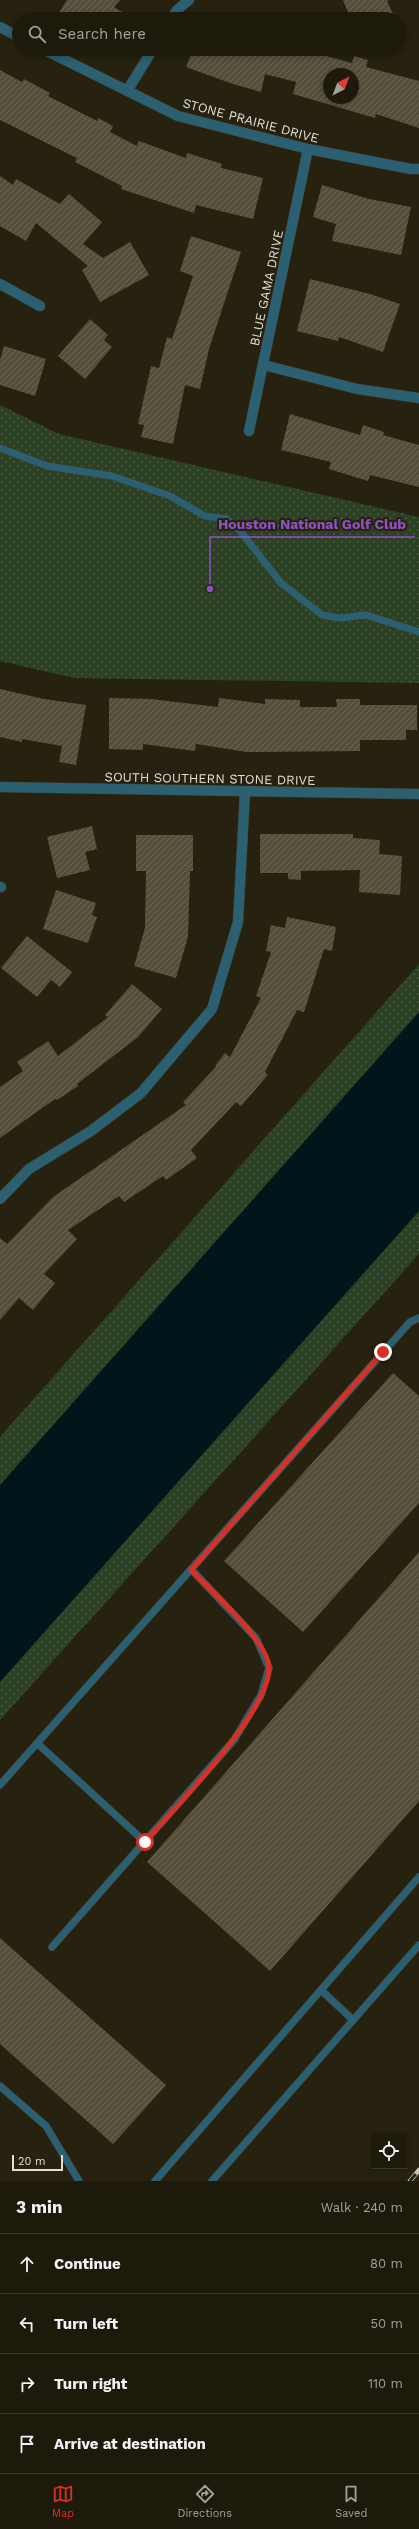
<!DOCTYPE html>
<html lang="en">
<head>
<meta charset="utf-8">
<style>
	:root { --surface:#1d1a0b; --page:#2a2719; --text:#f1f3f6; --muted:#a0a19d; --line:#3b382c; --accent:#d93025 }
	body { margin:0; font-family:"Work Sans",sans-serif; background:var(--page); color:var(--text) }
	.controls { position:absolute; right:12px; bottom:12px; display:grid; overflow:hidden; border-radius:0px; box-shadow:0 2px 6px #0003 }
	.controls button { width:36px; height:36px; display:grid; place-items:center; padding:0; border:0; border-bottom:1px solid var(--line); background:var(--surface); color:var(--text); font:20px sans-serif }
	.compass { position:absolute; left:323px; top:68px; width:36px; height:36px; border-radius:50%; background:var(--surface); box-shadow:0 2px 6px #0003; rotate:42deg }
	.scale { position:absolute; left:12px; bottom:10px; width:51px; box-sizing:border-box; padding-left:4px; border:2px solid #e1ded2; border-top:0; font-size:11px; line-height:14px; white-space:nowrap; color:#e1ded2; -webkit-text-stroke:3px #27220f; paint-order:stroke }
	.stop { position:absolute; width:12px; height:12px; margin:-9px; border:3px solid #d93025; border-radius:50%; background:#fff }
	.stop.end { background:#d93025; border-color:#fff; box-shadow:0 1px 4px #0008 }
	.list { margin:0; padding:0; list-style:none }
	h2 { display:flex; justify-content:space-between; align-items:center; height:52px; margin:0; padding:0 16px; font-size:17px }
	h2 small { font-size:13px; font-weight:400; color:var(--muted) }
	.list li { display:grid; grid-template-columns:26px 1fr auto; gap:12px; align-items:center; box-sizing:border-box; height:60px; padding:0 16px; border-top:1px solid var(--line) }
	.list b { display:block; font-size:15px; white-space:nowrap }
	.list em { font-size:13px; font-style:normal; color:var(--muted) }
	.icon { flex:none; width:22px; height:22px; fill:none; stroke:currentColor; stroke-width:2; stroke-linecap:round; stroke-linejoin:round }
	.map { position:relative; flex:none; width:419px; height:2181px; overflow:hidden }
	.search { position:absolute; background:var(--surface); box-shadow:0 2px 6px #0003; left:12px; right:12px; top:12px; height:44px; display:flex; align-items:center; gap:10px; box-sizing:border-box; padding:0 14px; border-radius:22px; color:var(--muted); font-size:15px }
	.sheet { height:292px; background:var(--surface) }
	nav { display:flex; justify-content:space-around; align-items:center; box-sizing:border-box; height:56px; border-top:1px solid var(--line); background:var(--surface); font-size:11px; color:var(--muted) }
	nav a { display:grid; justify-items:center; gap:2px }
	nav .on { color:var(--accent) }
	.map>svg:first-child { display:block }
</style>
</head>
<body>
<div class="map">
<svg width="419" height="2181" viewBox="0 0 419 2181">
	<defs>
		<pattern id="green-dots" width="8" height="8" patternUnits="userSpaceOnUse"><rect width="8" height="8" fill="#2c4024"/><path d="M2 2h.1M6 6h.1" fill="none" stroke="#4a5b43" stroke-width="1.8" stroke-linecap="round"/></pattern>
		<pattern id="building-hatch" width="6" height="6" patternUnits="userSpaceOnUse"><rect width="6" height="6" fill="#544e3b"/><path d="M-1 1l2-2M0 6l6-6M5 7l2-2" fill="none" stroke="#6c6756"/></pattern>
	</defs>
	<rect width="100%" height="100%" fill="#27220f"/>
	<path fill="url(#green-dots)" d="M 0,405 L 59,434 L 419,517 L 419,683 L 74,678 L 0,661 Z
		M 419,964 L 419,1254 L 0,1720 L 0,1437 Z"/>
	<path fill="#00161a" d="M 419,1012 L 419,1211 L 0,1682 L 0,1485 Z"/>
	<path fill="url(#building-hatch)" fill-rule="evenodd" d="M 67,0 L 120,0 L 114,7 L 133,19 L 55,19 Z
		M 343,0 L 390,0 L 387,1 L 393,14 L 381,19 L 360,19 L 358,14 L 350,17 Z
		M 193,49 L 300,49 L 352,63 L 354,56 L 368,60 L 366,67 L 419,81 L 419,128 L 376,114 L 375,118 L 293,94 L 296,82 L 265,74 L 261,92 L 233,84 L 186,67 ZM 329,74 L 353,74 L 353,98 L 329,98 Z
		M 0,70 L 22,82 L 24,79 L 50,93 L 48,96 L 97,121 L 98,118 L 113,126 L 110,132 L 137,146 L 139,141 L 186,158 L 187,153 L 222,164 L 221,168 L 263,178 L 253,219 L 196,205 L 194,213 L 121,189 L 122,186 L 75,162 L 77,158 L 0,120 Z
		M 0,176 L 13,185 L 16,179 L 60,204 L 69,194 L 102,222 L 83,244 L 103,258 L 130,242 L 149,275 L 100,302 L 82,270 L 88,266 L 36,223 L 26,241 L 0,226 Z
		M 322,185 L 369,199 L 411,207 L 401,255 L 332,241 L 336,224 L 313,217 Z
		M 191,236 L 241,252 L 209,349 L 200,389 L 185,385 L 173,444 L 141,437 L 144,425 L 138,424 L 151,366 L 159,368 L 167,337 L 172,339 L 193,276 L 180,271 Z
		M 310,279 L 370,294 L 400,304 L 383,352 L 339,337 L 338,341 L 297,331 Z
		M 90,319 L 108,335 L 104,340 L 112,347 L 85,379 L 58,356 Z
		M 4,346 L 46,359 L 35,396 L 0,385 L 0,360 Z
		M 290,414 L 360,435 L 363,425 L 384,432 L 383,435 L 419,445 L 419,487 L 370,475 L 368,481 L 329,469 L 331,462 L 281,450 Z
		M 0,689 L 44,699 L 86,705 L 76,765 L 59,762 L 62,746 L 22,739 L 22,742 L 0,737 Z
		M 109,698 L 151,699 L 218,707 L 219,698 L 265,704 L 265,699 L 300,700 L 300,707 L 337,707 L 336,699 L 360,699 L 360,705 L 417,705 L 417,730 L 406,730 L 406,740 L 360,740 L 360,751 L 247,752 L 196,744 L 195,751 L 143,744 L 143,750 L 109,749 Z
		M 92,826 L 97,849 L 85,852 L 90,870 L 57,878 L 47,837 Z
		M 260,834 L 353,834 L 353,838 L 380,840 L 379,854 L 402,856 L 400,895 L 359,892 L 360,870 L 301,871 L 301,880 L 288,879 L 288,873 L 260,873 Z
		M 136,835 L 193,835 L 193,871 L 190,871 L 188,937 L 176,978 L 134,966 L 145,928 L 146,871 L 136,871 Z
		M 56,890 L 96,903 L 92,915 L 97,917 L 88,943 L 43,929 Z
		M 287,917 L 336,927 L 332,951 L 324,949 L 304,1012 L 297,1010 L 265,1072 L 268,1075 L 241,1106 L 236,1102 L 191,1150 L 197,1158 L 166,1180 L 163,1176 L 124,1202 L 119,1196 L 68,1230 L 77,1239 L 44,1274 L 55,1283 L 33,1310 L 19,1298 L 0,1320 L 0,1238 L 7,1244 L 53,1197 L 186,1105 L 183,1102 L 216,1067 L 215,1066 L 225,1053 L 230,1057 L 261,998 L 256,996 L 271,952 L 266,951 L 271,925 L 285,928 Z
		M 27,936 L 72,972 L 60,987 L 51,980 L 37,997 L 1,968 Z
		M 132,984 L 162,1009 L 138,1037 L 77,1084 L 78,1086 L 57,1100 L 55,1099 L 0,1138 L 0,1087 L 23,1071 L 17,1062 L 48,1041 L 58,1056 L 108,1017 L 105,1015 Z
		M 393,1373 L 419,1396 L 419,1503 L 303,1632 L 224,1561 Z
		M 419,1552 L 419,1801 L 270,1971 L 147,1862 Z
		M 0,1938 L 166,2085 L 113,2144 L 0,2044 Z"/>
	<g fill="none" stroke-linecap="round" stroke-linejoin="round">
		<g stroke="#413c2a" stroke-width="8">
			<path id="service" d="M 0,448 L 47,466 L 112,476 L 170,496 L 205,516 L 227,519 L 241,532 L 281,583 L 322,615 L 340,618 L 366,615 L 419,632
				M 37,1743 L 145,1842
				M 0,1785 L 410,1322 L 419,1318
				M 52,1947 L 234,1740 L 261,1695 L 269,1668 L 256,1638 L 191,1569
				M 321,1990 L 353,2020
				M 0,2086 L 46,2126 L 79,2181
				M 155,2181 L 419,1877
				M 212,2181 L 419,1945"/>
		</g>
		<g stroke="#413c2a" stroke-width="11">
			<path id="minor" d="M 171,19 L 177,10 L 189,0
				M 0,27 L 19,37
				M 43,49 L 178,116 L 308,149 L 411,169 L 419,169
				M 127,91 L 153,49
				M 0,284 L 40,306
				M 264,365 L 357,389 L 419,398
				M 249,431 L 308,149
				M 0,787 L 419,794
				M 0,887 L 1,887
				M 0,1199 L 29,1169 L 91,1131 L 141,1093 L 212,1009 L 238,922 L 245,792"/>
		</g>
		<use href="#service" stroke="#2b6072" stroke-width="7"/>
		<use href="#minor" stroke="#2b6072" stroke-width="10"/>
		<g stroke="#c6c2b5" stroke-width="4.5">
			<path id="rail" d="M 410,2181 L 419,2170"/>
		</g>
		<use href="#rail" stroke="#27220f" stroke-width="3" stroke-dasharray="9" stroke-linecap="butt"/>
	</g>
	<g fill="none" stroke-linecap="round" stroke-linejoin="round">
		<path stroke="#d93025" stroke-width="5" d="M 145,1842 C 175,1807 269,1713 269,1668 C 269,1642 209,1589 191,1570 L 383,1352"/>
	</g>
	<g text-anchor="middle" stroke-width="4" stroke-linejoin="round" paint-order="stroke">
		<g font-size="13" fill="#e1ded2" stroke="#27220f">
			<text transform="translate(251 120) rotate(15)" y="5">STONE PRAIRIE DRIVE</text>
			<text transform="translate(266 288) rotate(-78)" y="5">BLUE GAMA DRIVE</text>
			<text transform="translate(210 778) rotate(1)" y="5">SOUTH SOUTHERN STONE DRIVE</text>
		</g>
	</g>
	<path fill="none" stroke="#8f50c3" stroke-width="1.5" d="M210 589L210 537H415"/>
	<circle fill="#8f50c3" stroke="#27220f" stroke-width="1.5" cx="210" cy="589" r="4"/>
	<g font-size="14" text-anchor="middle" font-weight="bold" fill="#8f50c3" stroke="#27220f" stroke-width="4" stroke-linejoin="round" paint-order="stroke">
		<text x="312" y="529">Houston National Golf Club</text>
	</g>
</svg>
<div class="controls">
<button><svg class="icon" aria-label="locate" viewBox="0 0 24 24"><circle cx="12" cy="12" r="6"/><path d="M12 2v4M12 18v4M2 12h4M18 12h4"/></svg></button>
</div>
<svg class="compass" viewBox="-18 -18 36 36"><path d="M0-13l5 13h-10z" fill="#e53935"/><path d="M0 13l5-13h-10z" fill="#a0a19d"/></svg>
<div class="scale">20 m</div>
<div class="stop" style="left:145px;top:1842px"></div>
<div class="stop end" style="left:383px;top:1352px"></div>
<div class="search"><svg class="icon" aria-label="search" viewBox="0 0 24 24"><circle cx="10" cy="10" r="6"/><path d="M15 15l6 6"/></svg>Search here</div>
</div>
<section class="sheet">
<h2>3 min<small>Walk · 240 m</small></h2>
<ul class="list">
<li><svg class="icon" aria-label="ahead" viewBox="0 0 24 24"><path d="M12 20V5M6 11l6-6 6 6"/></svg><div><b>Continue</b></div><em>80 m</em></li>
<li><svg class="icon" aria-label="left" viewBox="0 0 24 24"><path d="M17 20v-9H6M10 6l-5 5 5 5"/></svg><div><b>Turn left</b></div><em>50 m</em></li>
<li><svg class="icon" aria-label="right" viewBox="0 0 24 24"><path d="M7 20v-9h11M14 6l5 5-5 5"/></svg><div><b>Turn right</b></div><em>110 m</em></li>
<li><svg class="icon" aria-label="arrive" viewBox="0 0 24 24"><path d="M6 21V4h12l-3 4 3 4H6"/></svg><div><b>Arrive at destination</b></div></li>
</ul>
</section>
<nav>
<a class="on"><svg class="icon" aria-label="map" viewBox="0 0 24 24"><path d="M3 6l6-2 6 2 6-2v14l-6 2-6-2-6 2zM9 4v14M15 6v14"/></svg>Map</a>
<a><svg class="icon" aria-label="directions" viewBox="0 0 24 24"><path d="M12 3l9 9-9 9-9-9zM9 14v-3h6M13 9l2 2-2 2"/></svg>Directions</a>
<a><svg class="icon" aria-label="saved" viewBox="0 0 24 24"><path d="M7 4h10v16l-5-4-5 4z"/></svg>Saved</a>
</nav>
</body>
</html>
